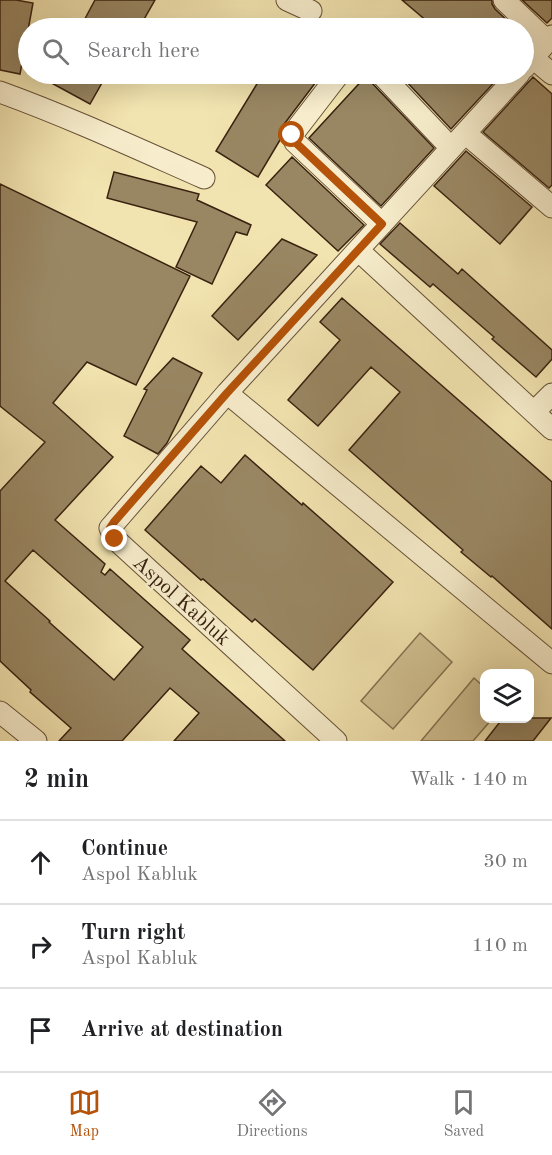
<!DOCTYPE html>
<html lang="en">
<head>
<meta charset="utf-8">
<style>
	:root { --surface:#fff; --page:#f6f6f6; --text:#202124; --muted:#757577; --line:#e0e0e0; --accent:#b45309 }
	body { margin:0; font-family:"Old Standard TT",serif; background:var(--page); color:var(--text) }
	.controls { position:absolute; right:18px; bottom:18px; display:grid; overflow:hidden; border-radius:12px; box-shadow:0 6px 24px #0002 }
	.controls button { width:54px; height:54px; display:grid; place-items:center; padding:0; border:0; border-bottom:2px solid var(--line); background:var(--surface); color:var(--text); font:30px sans-serif }
	.stop { position:absolute; width:18px; height:18px; margin:-14px; border:4px solid #b45309; border-radius:50%; background:#fff }
	.stop.end { background:#b45309; border-color:#fff; box-shadow:0 2px 6px #0008 }
	.list { margin:0; padding:0; list-style:none }
	h2 { display:flex; justify-content:space-between; align-items:center; height:78px; margin:0; padding:0 24px; font-size:26px }
	h2 small { font-size:20px; font-weight:400; color:var(--muted) }
	.list li { display:grid; grid-template-columns:39px 1fr auto; gap:18px; align-items:center; box-sizing:border-box; height:84px; padding:0 24px; border-top:2px solid var(--line) }
	.list b { display:block; font-size:22px; white-space:nowrap }
	.list p { margin:0; font-size:20px; white-space:nowrap; color:var(--muted) }
	.list em { font-size:20px; font-style:normal; color:var(--muted) }
	.icon { flex:none; width:33px; height:33px; fill:none; stroke:currentColor; stroke-width:2; stroke-linecap:round; stroke-linejoin:round }
	.map { position:relative; flex:none; width:552px; height:741px; overflow:hidden }
	.search { position:absolute; background:var(--surface); box-shadow:0 6px 24px #0002; left:18px; right:18px; top:18px; height:66px; display:flex; align-items:center; gap:15px; box-sizing:border-box; padding:0 21px; border-radius:33px; color:var(--muted); font-size:22px }
	.sheet { height:330px; background:var(--surface) }
	nav { display:flex; justify-content:space-around; align-items:center; box-sizing:border-box; height:84px; border-top:2px solid var(--line); background:var(--surface); font-size:16px; color:var(--muted) }
	nav a { display:grid; justify-items:center; gap:3px }
	nav .on { color:var(--accent) }
	.map>svg:first-child { display:block }
</style>
</head>
<body>
<div class="map">
<svg width="552" height="741" viewBox="0 0 552 741">
	<rect width="100%" height="100%" fill="#f2e4b0"/>
	<filter id="stains"><feTurbulence type="fractalNoise" baseFrequency=".00333" numOctaves="4"/><feColorMatrix values="0 0 0 0 .2 0 0 0 0 .09 0 0 0 0 .02 0 0 0 .5 -.17"/></filter>
	<radialGradient id="worn" r=".72"><stop offset=".6" stop-color="#630" stop-opacity="0"/><stop offset="1" stop-color="#630" stop-opacity=".3"/></radialGradient>
	<path fill="#d3c395" stroke="#867252" stroke-width="1.5" d="M 420,633 L 452,662 L 393,729 L 361,701 Z
		M 474,678 L 484,687 L 484,718 L 492,719 L 473,741 L 421,741 Z"/>
	<path fill="#998763" stroke="#392210" stroke-width="1.5" fill-rule="evenodd" d="M 0,0 L 16,0 L 33,3 L 20,74 L 0,70 Z
		M 95,0 L 155,0 L 139,28 L 80,28 Z
		M 402,0 L 492,0 L 492,4 L 495,9 L 515,28 L 435,28 Z
		M 522,0 L 552,0 L 552,18 L 547,23 Z
		M 35,74 L 107,74 L 90,104 Z
		M 263,74 L 322,74 L 282,127 L 279,134 L 280,140 L 258,177 L 216,151 Z
		M 409,74 L 502,74 L 451,129 L 404,79 Z
		M 367,75 L 372,83 L 434,148 L 381,206 L 309,138 Z
		M 533,77 L 552,94 L 552,185 L 549,188 L 483,132 Z
		M 466,151 L 532,207 L 500,244 L 434,186 Z
		M 292,157 L 364,225 L 338,251 L 266,185 Z
		M 114,172 L 199,194 L 197,200 L 251,225 L 247,235 L 236,232 L 212,284 L 176,267 L 197,222 L 107,198 Z
		M 0,184 L 190,276 L 136,385 L 87,362 L 53,403 L 113,457 L 55,520 L 105,564 L 101,572 L 105,575 L 110,569 L 190,640 L 182,649 L 285,741 L 174,741 L 199,713 L 170,688 L 122,741 L 59,741 L 71,728 L 30,692 L 31,690 L 0,661 L 0,491 L 45,442 L 0,406 ZM 33,550 L 143,647 L 114,680 L 49,622 L 50,621 L 5,581 Z
		M 400,223 L 458,274 L 462,269 L 552,350 L 552,359 L 536,377 L 492,339 L 494,337 L 433,284 L 430,287 L 380,244 Z
		M 282,239 L 317,255 L 238,340 L 212,316 Z
		M 342,298 L 552,482 L 552,629 L 492,576 L 491,577 L 461,552 L 463,550 L 349,450 L 400,392 L 371,367 L 318,426 L 288,400 L 340,340 L 320,322 Z
		M 173,358 L 202,373 L 167,443 L 158,454 L 124,436 L 147,390 L 144,389 Z
		M 245,455 L 302,505 L 303,503 L 393,582 L 313,670 L 255,619 L 252,622 L 203,579 L 201,580 L 145,530 L 201,466 L 221,483 Z
		M 503,718 L 551,718 L 533,741 L 485,741 Z"/>
	<g fill="none" stroke-linecap="round" stroke-linejoin="round">
		<g stroke="#675238" stroke-width="23">
			<path id="street" d="M 287,0 L 311,11
				M 504,0 L 547,41
				M 533,58 L 552,74
				M 524,68 L 552,36
				M 339,74 L 292,135 L 295,142 L 382,224
				M 381,74 L 451,148
				M 0,92 C 69,117 136,148 204,178
				M 465,133 L 552,207
				M 358,250 L 552,429
				M 227,393 L 552,663
				M 534,412 L 552,394
				M 0,712 L 36,741
				M 336,741 L 115,539 L 110,528 L 227,393 L 519,74"/>
		</g>
		<use href="#street" stroke="#f7edcc" stroke-width="21"/>
	</g>
	<g fill="none" stroke-linecap="round" stroke-linejoin="round">
		<path stroke="#b45309" stroke-width="8" d="M 115,539 L 110,528 L 114,522 L 227,393 L 382,224 L 295,142 L 292,135"/>
	</g>
	<g text-anchor="middle" stroke-width="4.5" stroke-linejoin="round" paint-order="stroke">
		<g font-size="21" fill="#392210" stroke="#f7edcc">
			<text transform="translate(182 600) rotate(42)" y="7">Aspol Kabluk</text>
		</g>
	</g>
	<rect width="100%" height="100%" filter="url(#stains)"/>
	<rect width="100%" height="100%" fill="url(#worn)"/>
</svg>
<div class="controls">
<button><svg class="icon" aria-label="layers" viewBox="0 0 24 24"><path d="M12 4l9 5-9 5-9-5zM3 14l9 5 9-5"/></svg></button>
</div>
<div class="stop" style="left:292px;top:135px"></div>
<div class="stop end" style="left:115px;top:539px"></div>
<div class="search"><svg class="icon" aria-label="search" viewBox="0 0 24 24"><circle cx="10" cy="10" r="6"/><path d="M15 15l6 6"/></svg>Search here</div>
</div>
<section class="sheet">
<h2>2 min<small>Walk · 140 m</small></h2>
<ul class="list">
<li><svg class="icon" aria-label="ahead" viewBox="0 0 24 24"><path d="M12 20V5M6 11l6-6 6 6"/></svg><div><b>Continue</b><p>Aspol Kabluk</p></div><em>30 m</em></li>
<li><svg class="icon" aria-label="right" viewBox="0 0 24 24"><path d="M7 20v-9h11M14 6l5 5-5 5"/></svg><div><b>Turn right</b><p>Aspol Kabluk</p></div><em>110 m</em></li>
<li><svg class="icon" aria-label="arrive" viewBox="0 0 24 24"><path d="M6 21V4h12l-3 4 3 4H6"/></svg><div><b>Arrive at destination</b></div></li>
</ul>
</section>
<nav>
<a class="on"><svg class="icon" aria-label="map" viewBox="0 0 24 24"><path d="M3 6l6-2 6 2 6-2v14l-6 2-6-2-6 2zM9 4v14M15 6v14"/></svg>Map</a>
<a><svg class="icon" aria-label="directions" viewBox="0 0 24 24"><path d="M12 3l9 9-9 9-9-9zM9 14v-3h6M13 9l2 2-2 2"/></svg>Directions</a>
<a><svg class="icon" aria-label="saved" viewBox="0 0 24 24"><path d="M7 4h10v16l-5-4-5 4z"/></svg>Saved</a>
</nav>
</body>
</html>
